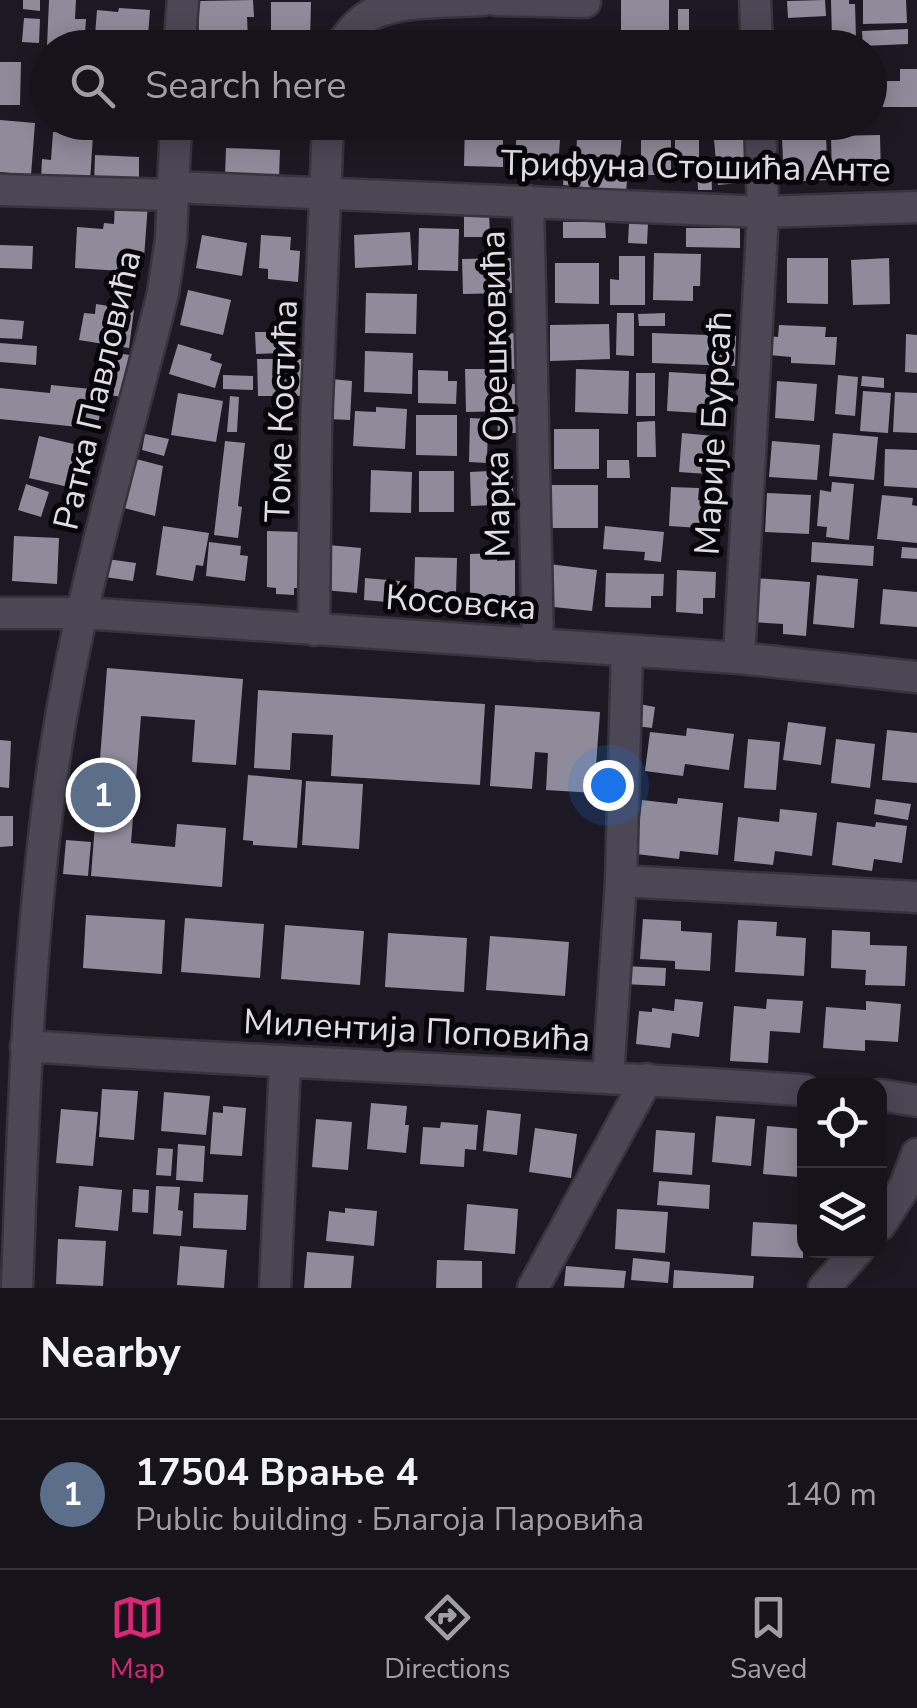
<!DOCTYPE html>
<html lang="en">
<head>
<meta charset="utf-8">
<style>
	:root { --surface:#16131b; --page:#1f1c24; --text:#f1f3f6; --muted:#9e9ea3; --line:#35323a; --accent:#db2777 }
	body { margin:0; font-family:"Nunito Sans",sans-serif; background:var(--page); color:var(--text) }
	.controls { position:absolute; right:30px; bottom:30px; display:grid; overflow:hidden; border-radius:20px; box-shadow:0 5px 25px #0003 }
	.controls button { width:90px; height:90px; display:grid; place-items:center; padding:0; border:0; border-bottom:2px solid var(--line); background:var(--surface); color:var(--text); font:50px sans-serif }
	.you { position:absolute; left:608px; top:785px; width:35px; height:35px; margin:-25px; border:8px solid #fff; border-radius:50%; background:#1a73e8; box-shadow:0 0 0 15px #1a73e833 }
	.badge { display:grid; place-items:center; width:65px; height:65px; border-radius:50%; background:var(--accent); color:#fff; font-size:32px; font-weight:700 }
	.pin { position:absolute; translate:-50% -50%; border:5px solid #fff; box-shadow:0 2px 10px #0006 }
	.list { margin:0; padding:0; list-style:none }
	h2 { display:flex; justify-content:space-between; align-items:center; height:130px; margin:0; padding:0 40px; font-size:42px }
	h2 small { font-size:32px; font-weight:400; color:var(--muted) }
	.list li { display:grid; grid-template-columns:65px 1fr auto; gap:30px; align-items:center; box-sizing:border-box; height:150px; padding:0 40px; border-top:2px solid var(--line) }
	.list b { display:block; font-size:38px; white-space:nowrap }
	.list p { margin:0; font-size:32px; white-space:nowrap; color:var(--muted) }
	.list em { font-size:32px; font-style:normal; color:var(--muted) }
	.icon { flex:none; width:55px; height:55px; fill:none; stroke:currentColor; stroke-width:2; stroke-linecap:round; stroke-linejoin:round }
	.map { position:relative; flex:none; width:917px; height:1288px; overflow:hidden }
	.search { position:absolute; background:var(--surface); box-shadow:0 5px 25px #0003; left:30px; right:30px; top:30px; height:110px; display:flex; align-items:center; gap:25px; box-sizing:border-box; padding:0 35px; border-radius:55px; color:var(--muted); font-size:38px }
	.sheet { height:280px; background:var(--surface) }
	nav { display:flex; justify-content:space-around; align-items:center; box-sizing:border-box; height:140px; border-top:2px solid var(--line); background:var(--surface); font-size:28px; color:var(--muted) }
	nav a { display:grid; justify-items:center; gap:5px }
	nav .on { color:var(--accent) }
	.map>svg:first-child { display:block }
</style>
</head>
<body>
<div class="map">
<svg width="917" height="1288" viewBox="0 0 917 1288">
	<rect width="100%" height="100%" fill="#1d1924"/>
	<path fill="#8f8b9a" d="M 23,0 L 40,0 L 40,11 L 23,9 Z
		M 49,0 L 76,0 L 75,19 L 86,19 L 84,48 L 47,46 Z
		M 253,0 L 254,17 L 247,17 L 248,39 L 199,40 L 198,1 Z
		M 621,0 L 669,0 L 669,37 L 621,37 Z
		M 825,0 L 826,16 L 788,18 L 787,1 Z
		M 831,0 L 849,0 L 849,4 L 855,4 L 856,39 L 832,39 Z
		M 863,0 L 906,0 L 907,23 L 863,24 Z
		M 271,2 L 311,2 L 310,40 L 271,40 Z
		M 119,8 L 150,10 L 147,48 L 94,48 L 97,10 L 118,12 Z
		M 678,9 L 689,9 L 689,46 L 678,46 Z
		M 24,18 L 40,19 L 39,43 L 22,42 Z
		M 908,29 L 908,44 L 863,46 L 862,31 Z
		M 707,38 L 742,38 L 742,48 L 707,48 Z
		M 0,62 L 21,62 L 20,105 L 0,105 Z
		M 45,64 L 48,64 L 48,111 L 41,110 Z
		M 900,69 L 917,69 L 917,107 L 882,107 L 882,81 L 900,81 Z
		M 870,73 L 877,73 L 876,110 L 870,110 Z
		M 0,120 L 35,123 L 31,175 L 0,172 Z
		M 465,122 L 503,122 L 503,167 L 464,166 Z
		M 578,122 L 623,122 L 620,158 L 576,156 Z
		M 641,122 L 671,122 L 671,175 L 641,175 Z
		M 675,122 L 699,122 L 699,164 L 675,164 Z
		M 517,125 L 561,128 L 558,165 L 515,162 Z
		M 744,125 L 749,182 L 718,185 L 713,128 Z
		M 53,132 L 93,134 L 90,183 L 41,180 L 42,159 L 51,160 Z
		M 880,135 L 881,177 L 832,178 L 831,136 Z
		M 826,137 L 828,180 L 784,182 L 782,138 Z
		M 226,148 L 280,150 L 279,178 L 225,176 Z
		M 95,155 L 139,157 L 139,185 L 94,184 Z
		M 566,157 L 629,163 L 626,191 L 563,185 Z
		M 697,164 L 711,164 L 712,190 L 698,190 Z
		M 115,200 L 148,203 L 144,258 L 138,258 L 137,272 L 75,268 L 77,227 L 103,229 L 104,223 L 114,224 Z
		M 464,211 L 489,211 L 490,237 L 464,237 Z
		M 563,222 L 605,222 L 606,238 L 563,238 Z
		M 629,223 L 648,224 L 647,244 L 628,243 Z
		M 419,228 L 459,229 L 458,271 L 418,270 Z
		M 686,228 L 740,228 L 740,248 L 686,247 Z
		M 410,232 L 412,265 L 355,268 L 354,235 Z
		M 202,235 L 247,243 L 242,276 L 196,268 Z
		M 261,235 L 291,237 L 290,250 L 300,251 L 298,282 L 268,279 L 268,269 L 259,268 Z
		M 0,245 L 33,246 L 32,269 L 0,268 Z
		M 654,253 L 701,254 L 700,286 L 693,286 L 693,301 L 653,300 Z
		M 619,256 L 645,256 L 645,305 L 610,305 L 610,279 L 619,280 Z
		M 511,258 L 512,293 L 463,294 L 462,259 Z
		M 787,258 L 828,258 L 828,304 L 787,303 Z
		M 889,258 L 890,304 L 853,305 L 851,260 Z
		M 555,263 L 599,263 L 599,304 L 555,303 Z
		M 188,290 L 231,300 L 223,335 L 180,325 Z
		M 366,293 L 417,294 L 416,334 L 365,333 Z
		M 96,304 L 134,310 L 129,348 L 79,340 L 84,313 L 95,314 Z
		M 617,313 L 634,313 L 634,356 L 616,355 Z
		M 665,313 L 665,326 L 639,326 L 638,314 Z
		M 0,319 L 24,321 L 22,339 L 0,338 Z
		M 609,324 L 610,359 L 550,361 L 550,325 Z
		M 779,325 L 826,327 L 825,337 L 837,337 L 835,365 L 791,363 L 791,357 L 769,355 L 769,336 L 778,337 Z
		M 255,332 L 280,332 L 280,353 L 256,354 Z
		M 516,333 L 517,369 L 498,369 L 497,334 Z
		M 652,333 L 736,336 L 735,366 L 652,363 Z
		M 906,334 L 917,335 L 917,373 L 905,372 Z
		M 0,343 L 37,346 L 36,365 L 0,362 Z
		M 178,344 L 212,354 L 210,360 L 222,364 L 215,388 L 169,374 Z
		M 365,351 L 413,353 L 412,394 L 364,392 Z
		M 111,352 L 129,355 L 122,397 L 103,394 Z
		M 257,359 L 302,359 L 303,396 L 258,396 Z
		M 465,369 L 491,369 L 491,384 L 515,384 L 515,411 L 466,412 Z
		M 576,369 L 629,371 L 628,414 L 575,412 Z
		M 418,370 L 448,371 L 448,381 L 457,381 L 456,404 L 418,403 Z
		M 669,372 L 719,375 L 717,414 L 667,411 Z
		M 636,373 L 655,373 L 655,416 L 636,416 Z
		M 223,375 L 253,376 L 253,390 L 223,389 Z
		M 838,375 L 858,377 L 855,416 L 835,414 Z
		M 862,376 L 884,378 L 884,388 L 861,386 Z
		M 331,379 L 352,381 L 350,420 L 329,419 Z
		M 777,381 L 817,384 L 814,421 L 775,418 Z
		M 51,385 L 102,390 L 98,429 L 0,419 L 0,388 L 50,393 Z
		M 863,391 L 891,393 L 888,433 L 860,431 Z
		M 895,392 L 917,393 L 917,433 L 893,432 Z
		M 178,393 L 223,401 L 216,442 L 171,435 Z
		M 230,396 L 239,397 L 237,432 L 227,432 Z
		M 376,407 L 407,409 L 405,449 L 353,446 L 355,411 L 376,412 Z
		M 497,414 L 518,414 L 519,433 L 498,433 Z
		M 416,415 L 457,415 L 457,456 L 416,455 Z
		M 470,418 L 488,419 L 487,463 L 469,462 Z
		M 655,421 L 656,457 L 637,457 L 637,422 Z
		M 554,429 L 599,429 L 599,469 L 554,469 Z
		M 682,433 L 725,437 L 722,475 L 679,472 Z
		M 833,433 L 878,437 L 874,480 L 829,476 Z
		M 145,434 L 169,439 L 164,456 L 142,450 Z
		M 39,436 L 87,447 L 77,489 L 29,478 Z
		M 225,441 L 245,443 L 238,506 L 242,507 L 238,538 L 214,535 Z
		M 772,441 L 820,445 L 817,480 L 769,477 Z
		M 885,449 L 917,450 L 917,488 L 884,486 Z
		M 136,459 L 163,466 L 155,516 L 124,508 Z
		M 607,460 L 629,460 L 630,478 L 607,478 Z
		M 371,470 L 412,472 L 411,513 L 370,512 Z
		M 512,470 L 514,504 L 471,506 L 470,472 Z
		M 419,471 L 454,471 L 454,512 L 419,512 Z
		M 832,482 L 854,484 L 849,540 L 826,537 L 827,527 L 817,526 L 820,490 L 831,492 Z
		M 26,484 L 49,492 L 41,517 L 18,510 Z
		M 551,485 L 598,485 L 598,528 L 551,528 Z
		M 671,487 L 699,488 L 698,500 L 718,501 L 716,529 L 669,526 Z
		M 767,493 L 811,495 L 809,534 L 765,532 Z
		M 882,495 L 913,498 L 912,505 L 917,506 L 917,543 L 877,539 Z
		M 163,526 L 209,533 L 203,566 L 196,565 L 193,581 L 156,575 Z
		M 605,526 L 664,532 L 661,562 L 644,560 L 645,552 L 603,549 Z
		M 267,531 L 301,532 L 300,588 L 294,588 L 294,595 L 276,594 L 276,588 L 267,587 Z
		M 14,536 L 59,538 L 57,584 L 12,581 Z
		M 209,542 L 241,546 L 240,555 L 248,556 L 245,581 L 206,576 Z
		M 812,542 L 874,546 L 873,566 L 811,562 Z
		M 328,545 L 361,548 L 357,593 L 324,590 Z
		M 902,547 L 917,548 L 917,559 L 901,558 Z
		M 497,553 L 497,561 L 515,560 L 515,598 L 470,599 L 470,554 Z
		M 415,557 L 457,558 L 456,593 L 414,592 Z
		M 107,559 L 136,563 L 133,581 L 105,577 Z
		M 549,564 L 597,570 L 592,611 L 544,606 Z
		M 677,570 L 716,572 L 715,598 L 703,598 L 703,614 L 676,612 Z
		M 606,573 L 664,574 L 663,596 L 651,596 L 651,608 L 605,607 Z
		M 817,575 L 858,579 L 854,628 L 813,624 Z
		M 365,578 L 400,581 L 398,603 L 364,600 Z
		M 754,578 L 810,582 L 806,636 L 783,634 L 783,624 L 751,622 Z
		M 883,589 L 917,592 L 917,627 L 880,624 Z
		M 107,668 L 243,679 L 236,765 L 192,762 L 195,720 L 141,716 L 131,843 L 175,847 L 177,824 L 226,828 L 222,887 L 91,876 Z
		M 258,690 L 485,704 L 480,785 L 331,776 L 333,735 L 292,733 L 290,770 L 254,768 Z
		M 639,704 L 655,707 L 652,728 L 636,726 Z
		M 495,705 L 600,712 L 594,793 L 546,790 L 548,753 L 535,752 L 532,789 L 490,786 Z
		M 788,722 L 826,727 L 821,765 L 783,760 Z
		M 687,728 L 734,734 L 729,770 L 685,764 L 683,776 L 645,771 L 650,732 L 686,736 Z
		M 887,730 L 917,733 L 917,783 L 882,780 Z
		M 748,739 L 780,742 L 776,790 L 744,788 Z
		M 836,739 L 875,744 L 870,788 L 831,783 Z
		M 0,740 L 11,741 L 9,788 L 0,787 Z
		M 248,775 L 302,780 L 297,848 L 253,845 L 253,841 L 243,840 Z
		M 306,781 L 363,784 L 359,849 L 302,845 Z
		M 678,798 L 723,803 L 718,855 L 680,851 L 679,859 L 636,854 L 642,800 L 677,804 Z
		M 876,799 L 911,804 L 908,820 L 874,814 Z
		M 780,809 L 817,813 L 812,856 L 775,851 L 773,865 L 734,861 L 738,817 L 779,822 Z
		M 0,816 L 13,816 L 13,846 L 0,847 Z
		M 837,822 L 875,827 L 876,822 L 907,826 L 902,863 L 874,859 L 872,871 L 832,865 Z
		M 66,840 L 91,842 L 88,876 L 63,874 Z
		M 86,915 L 165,920 L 162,974 L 83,968 Z
		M 185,918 L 264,924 L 260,978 L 181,972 Z
		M 643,919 L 681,921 L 681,931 L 712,933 L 710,971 L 675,969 L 675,961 L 640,959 Z
		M 738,920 L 777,922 L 776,936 L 806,938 L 804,976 L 735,972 Z
		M 285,925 L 364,931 L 360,985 L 281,979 Z
		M 832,930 L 870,932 L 870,945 L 907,946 L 905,986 L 865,985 L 866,970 L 831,968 Z
		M 388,933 L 467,938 L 464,992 L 385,987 Z
		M 490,936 L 569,942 L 565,996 L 486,990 Z
		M 623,966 L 666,968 L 665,986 L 623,984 Z
		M 675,999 L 703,1002 L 699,1037 L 672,1033 L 670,1048 L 636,1044 L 639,1011 L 652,1012 L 652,1008 L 674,1011 Z
		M 767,999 L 803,1001 L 800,1033 L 770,1031 L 768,1063 L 730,1061 L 734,1006 L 766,1009 Z
		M 866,1001 L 901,1004 L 898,1042 L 865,1040 L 865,1051 L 823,1048 L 826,1007 L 866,1010 Z
		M 102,1089 L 138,1091 L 134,1140 L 99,1137 Z
		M 164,1092 L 210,1096 L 206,1135 L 161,1131 Z
		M 371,1103 L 407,1106 L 405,1125 L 409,1125 L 406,1153 L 367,1149 Z
		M 223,1106 L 246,1108 L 242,1156 L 210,1154 L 213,1112 L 223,1113 Z
		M 61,1109 L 98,1112 L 93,1166 L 56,1163 Z
		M 487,1110 L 521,1114 L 517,1155 L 483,1151 Z
		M 716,1116 L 755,1119 L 751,1166 L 712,1162 Z
		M 316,1119 L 352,1122 L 348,1170 L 312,1167 Z
		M 441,1122 L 478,1125 L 476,1150 L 465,1149 L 464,1167 L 420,1164 L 423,1127 L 440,1128 Z
		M 767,1126 L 803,1129 L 799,1177 L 763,1174 Z
		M 535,1128 L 577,1134 L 571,1178 L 529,1172 Z
		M 656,1130 L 695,1133 L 692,1175 L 653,1172 Z
		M 178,1144 L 205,1146 L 203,1182 L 176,1180 Z
		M 158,1148 L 173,1149 L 171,1176 L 156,1175 Z
		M 659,1181 L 710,1185 L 709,1209 L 657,1205 Z
		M 79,1186 L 122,1190 L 118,1231 L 75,1227 Z
		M 156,1186 L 180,1187 L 178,1210 L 183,1211 L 181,1236 L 153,1234 Z
		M 133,1189 L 149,1190 L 148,1213 L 132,1212 Z
		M 194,1193 L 248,1195 L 246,1230 L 193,1228 Z
		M 467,1204 L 518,1209 L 515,1254 L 464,1250 Z
		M 345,1208 L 377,1211 L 374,1246 L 326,1241 L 329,1211 L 345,1213 Z
		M 617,1209 L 668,1212 L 665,1253 L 615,1249 Z
		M 753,1222 L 804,1225 L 803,1258 L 751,1256 Z
		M 58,1239 L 106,1241 L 103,1286 L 56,1284 Z
		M 180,1246 L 227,1250 L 224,1288 L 177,1285 Z
		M 307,1252 L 354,1256 L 351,1288 L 304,1288 Z
		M 633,1258 L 670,1262 L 668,1283 L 631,1280 Z
		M 437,1260 L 482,1261 L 482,1288 L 436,1288 Z
		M 566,1266 L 626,1271 L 624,1288 L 564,1286 Z
		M 674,1270 L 754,1276 L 753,1288 L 673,1288 Z"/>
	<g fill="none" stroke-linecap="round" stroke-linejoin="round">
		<g stroke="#37343d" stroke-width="35">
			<path id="minor" d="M 496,0 L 585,2
				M 755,0 L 757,48
				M 179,48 L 183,0
				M 339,48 C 348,35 358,21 372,14 C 404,0 449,2 483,0
				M 173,187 L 763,212 L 917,207
				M 0,190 L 173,195
				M 528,201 L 538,645
				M 0,613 L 83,613 L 739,658 L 917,677
				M 314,630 L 316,428 L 328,122
				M 739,658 L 763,212 L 760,122
				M 621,881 L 917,897
				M 26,1046 C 286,1064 545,1072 804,1090
				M 608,1077 L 621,881 L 627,651
				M 880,1095 L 917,1101
				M 880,1225 L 905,1186 L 917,1154
				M 17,1288 C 23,1121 28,954 50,789 C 72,621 122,457 163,293 L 171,239 L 176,122
				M 275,1288 L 285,1063
				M 533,1288 L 647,1079
				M 824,1288 L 858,1250"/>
		</g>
		<use href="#minor" stroke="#4b4755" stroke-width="30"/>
	</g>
	<g text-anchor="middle" stroke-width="10" stroke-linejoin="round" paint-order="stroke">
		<g font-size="35" fill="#e0dde6" stroke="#060509">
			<text transform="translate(696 166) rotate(1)" y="12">Трифуна Стошића Анте</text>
			<text transform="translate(97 390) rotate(-77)" y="12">Ратка Павловића</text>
			<text transform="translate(495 394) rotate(-91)" y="12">Марка Орешковића</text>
			<text transform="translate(281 411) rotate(-88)" y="12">Томе Костића</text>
			<text transform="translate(713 433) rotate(-87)" y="12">Марије Бурсаћ</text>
			<text transform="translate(461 602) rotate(4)" y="12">Косовска</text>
			<text transform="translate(417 1030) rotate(3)" y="12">Милентија Поповића</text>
		</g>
	</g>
</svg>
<div class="controls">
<button><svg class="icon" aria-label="locate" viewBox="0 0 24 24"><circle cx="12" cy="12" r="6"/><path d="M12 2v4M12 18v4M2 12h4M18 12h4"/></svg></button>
<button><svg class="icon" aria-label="layers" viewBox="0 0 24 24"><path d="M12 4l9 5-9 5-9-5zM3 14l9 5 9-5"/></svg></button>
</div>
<div class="you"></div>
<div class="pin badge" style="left:103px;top:795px;background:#5c6f8a">1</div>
<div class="search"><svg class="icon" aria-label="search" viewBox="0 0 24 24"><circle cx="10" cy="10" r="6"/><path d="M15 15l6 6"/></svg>Search here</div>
</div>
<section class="sheet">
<h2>Nearby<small></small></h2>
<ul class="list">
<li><span class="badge" style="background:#5c6f8a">1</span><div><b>17504 Врање 4</b><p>Public building · Благоја Паровића</p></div><em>140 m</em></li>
</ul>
</section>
<nav>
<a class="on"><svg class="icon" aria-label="map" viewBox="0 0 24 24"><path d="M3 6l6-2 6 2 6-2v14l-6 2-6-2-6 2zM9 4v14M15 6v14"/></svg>Map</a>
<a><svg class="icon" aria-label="directions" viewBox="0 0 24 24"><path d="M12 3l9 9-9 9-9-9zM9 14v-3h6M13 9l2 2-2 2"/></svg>Directions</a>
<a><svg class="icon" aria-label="saved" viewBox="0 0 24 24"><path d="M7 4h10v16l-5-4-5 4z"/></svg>Saved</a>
</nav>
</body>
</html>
